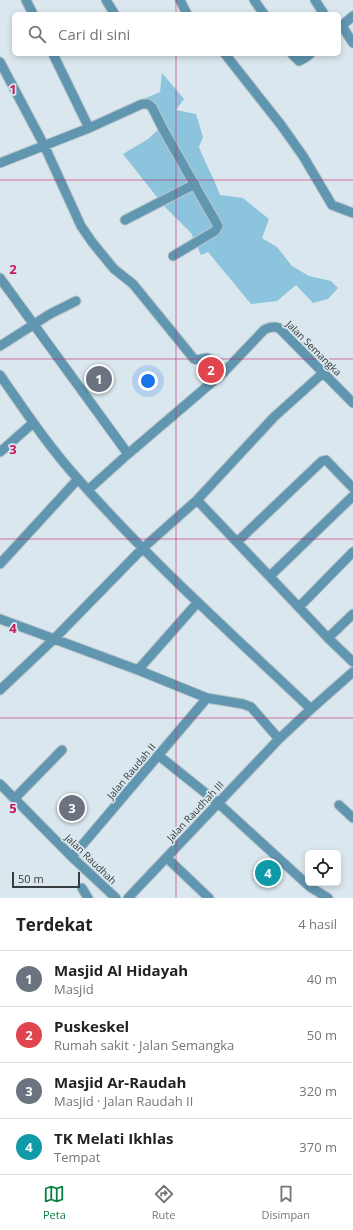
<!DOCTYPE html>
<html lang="id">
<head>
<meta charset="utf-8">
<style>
	:root { --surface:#fff; --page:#f2f2f2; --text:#222; --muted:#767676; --line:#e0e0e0; --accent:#0b8043 }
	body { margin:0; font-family:"Open Sans",sans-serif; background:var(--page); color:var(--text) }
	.controls { position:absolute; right:12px; bottom:12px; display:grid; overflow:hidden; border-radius:6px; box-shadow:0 2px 6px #0003 }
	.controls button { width:36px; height:36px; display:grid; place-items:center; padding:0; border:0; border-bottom:1px solid var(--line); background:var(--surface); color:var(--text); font:20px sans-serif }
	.scale { position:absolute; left:12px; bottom:10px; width:68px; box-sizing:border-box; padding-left:4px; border:2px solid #373c3f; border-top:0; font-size:11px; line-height:14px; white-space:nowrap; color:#373c3f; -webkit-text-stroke:3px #dae7ee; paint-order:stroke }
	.you { position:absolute; left:148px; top:381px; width:14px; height:14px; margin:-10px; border:3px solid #fff; border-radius:50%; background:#1a73e8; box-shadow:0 0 0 6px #1a73e833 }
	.badge { display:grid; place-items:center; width:26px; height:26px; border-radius:50%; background:var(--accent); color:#fff; font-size:13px; font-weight:700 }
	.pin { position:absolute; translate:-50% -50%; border:2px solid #fff; box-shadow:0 1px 4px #0006 }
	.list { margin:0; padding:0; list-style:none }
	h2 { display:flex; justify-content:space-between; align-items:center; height:52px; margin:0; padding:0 16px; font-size:17px }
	h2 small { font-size:13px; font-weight:400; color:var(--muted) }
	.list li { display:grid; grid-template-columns:26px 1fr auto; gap:12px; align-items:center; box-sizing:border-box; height:56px; padding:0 16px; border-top:1px solid var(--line) }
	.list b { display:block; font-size:15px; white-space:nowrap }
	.list p { margin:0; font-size:13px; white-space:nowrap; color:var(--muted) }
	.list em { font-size:13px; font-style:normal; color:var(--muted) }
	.icon { flex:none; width:22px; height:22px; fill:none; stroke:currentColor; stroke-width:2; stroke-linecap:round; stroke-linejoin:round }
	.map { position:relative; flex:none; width:353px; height:898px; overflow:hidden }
	.search { position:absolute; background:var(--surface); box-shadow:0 2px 6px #0003; left:12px; right:12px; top:12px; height:44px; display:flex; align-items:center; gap:10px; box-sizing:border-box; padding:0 14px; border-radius:6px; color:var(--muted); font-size:15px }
	.sheet { height:276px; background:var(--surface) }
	nav { display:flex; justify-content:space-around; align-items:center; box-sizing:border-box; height:56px; border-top:1px solid var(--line); background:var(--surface); font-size:11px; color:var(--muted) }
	nav a { display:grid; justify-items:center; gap:2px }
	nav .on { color:var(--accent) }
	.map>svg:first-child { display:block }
</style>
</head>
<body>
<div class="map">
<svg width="353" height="898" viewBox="0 0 353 898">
	<rect width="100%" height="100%" fill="#dae7ee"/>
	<path fill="#8cc3dd" d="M 162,73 L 184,99 L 176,110 L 196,114 L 203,137 L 199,147 C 205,163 214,178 220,195 L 243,198 L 269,219 L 262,238 L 277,247 L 292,266 L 309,276 L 331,281 L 338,288 L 328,299 L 313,303 L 296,285 L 277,301 L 251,304 L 208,252 L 201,255 L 191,233 L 164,206 L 123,154 L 148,139 L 159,129 L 152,112 L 141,100 L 160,92 Z"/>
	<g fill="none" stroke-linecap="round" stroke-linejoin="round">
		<g stroke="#b9c5cb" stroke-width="11">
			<path id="minor" d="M 26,0 L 33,14
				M 106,0 L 114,13
				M 180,0 L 187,14
				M 254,0 L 264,14
				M 315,0 L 324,14
				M 342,26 L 353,43
				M 339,28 L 353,16
				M 53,54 L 89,128
				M 225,54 L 281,125 L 303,156 L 332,205 L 353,213
				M 292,54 L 299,61 L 305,58 L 310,54
				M 0,62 L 44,145 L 81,226 L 92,242 L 114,269 L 133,284 L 194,359 C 199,361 202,358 207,358 C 213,359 220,368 224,372
				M 0,163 L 89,128 L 142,104 L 148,104 L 152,107 L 164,131 L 218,226 L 215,231 L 173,256
				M 125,220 L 195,184
				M 0,278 L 128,454
				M 0,346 L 50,314 L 76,301
				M 0,375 C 25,411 49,447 78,479 C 150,561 232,634 311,709
				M 0,452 L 33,423
				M 88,490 L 128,454 L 224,372 L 264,330 C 269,327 273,326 279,328 L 353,403
				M 197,500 L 328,638 L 353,662
				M 237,542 L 322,461 L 326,460 L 353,488
				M 0,564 L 78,479
				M 270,576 L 353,496
				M 299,607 L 353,552
				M 0,619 L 138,670 L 207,698 L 243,704 L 251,707 L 279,739
				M 328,638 L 353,614
				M 138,670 L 198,602
				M 0,690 L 54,639 L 143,548 L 197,500 L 274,417 L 323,373
				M 158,755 L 218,803 L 310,887 L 328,898
				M 0,784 L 72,857 L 116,898
				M 15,798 L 62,750
				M 339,805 L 353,818
				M 72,857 L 207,698
				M 167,858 L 209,898
				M 82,888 L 88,898
				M 128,898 L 279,739 L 311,709 L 353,672"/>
		</g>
		<use href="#minor" stroke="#6096b0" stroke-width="9"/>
	</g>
	<path fill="none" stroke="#c2185b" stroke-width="1" stroke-opacity="0.55" d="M 176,0 L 176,14M 176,54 L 176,898M 0,180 L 353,180M 0,359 L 353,359M 0,539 L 353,539M 0,718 L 353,718"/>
	<g text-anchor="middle" stroke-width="3.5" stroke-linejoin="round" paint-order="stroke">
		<g font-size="10" fill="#373c3f" stroke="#dae7ee">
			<text transform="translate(314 348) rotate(45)" y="4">Jalan Semangka</text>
			<text transform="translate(131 771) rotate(-50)" y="4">Jalan Raudah II</text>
			<text transform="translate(195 811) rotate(-47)" y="4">Jalan Raudhah III</text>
			<text transform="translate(91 859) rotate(44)" y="4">Jalan Raudhah</text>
		</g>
	</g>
	<g font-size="13" text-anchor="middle" font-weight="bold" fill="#c2185b" stroke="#dae7ee" stroke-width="3.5" stroke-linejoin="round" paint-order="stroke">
		<text x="13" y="94">1</text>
		<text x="13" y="274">2</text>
		<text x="13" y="454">3</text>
		<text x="13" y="633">4</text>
		<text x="13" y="813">5</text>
	</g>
</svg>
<div class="controls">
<button><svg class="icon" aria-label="locate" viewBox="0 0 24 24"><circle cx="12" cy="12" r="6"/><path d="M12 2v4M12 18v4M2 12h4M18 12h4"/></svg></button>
</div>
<div class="scale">50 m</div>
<div class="you"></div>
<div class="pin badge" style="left:99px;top:379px;background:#6b7280">1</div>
<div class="pin badge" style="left:211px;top:370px;background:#e0444e">2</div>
<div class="pin badge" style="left:72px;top:808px;background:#6b7280">3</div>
<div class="pin badge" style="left:268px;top:873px;background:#0f9aa8">4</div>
<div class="search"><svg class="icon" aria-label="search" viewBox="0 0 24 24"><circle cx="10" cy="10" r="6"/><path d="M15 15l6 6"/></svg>Cari di sini</div>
</div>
<section class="sheet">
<h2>Terdekat<small>4 hasil</small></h2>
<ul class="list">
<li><span class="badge" style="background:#6b7280">1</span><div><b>Masjid Al Hidayah</b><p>Masjid</p></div><em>40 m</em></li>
<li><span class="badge" style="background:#e0444e">2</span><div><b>Puskeskel</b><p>Rumah sakit · Jalan Semangka</p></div><em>50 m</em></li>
<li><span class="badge" style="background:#6b7280">3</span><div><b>Masjid Ar-Raudah</b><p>Masjid · Jalan Raudah II</p></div><em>320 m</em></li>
<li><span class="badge" style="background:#0f9aa8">4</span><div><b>TK Melati Ikhlas</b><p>Tempat</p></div><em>370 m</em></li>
</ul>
</section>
<nav>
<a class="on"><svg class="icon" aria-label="map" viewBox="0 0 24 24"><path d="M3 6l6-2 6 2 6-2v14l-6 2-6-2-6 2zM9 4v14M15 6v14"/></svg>Peta</a>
<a><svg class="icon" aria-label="directions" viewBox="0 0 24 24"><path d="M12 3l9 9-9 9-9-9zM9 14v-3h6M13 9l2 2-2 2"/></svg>Rute</a>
<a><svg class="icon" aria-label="saved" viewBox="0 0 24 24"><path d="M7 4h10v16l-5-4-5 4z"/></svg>Disimpan</a>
</nav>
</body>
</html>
